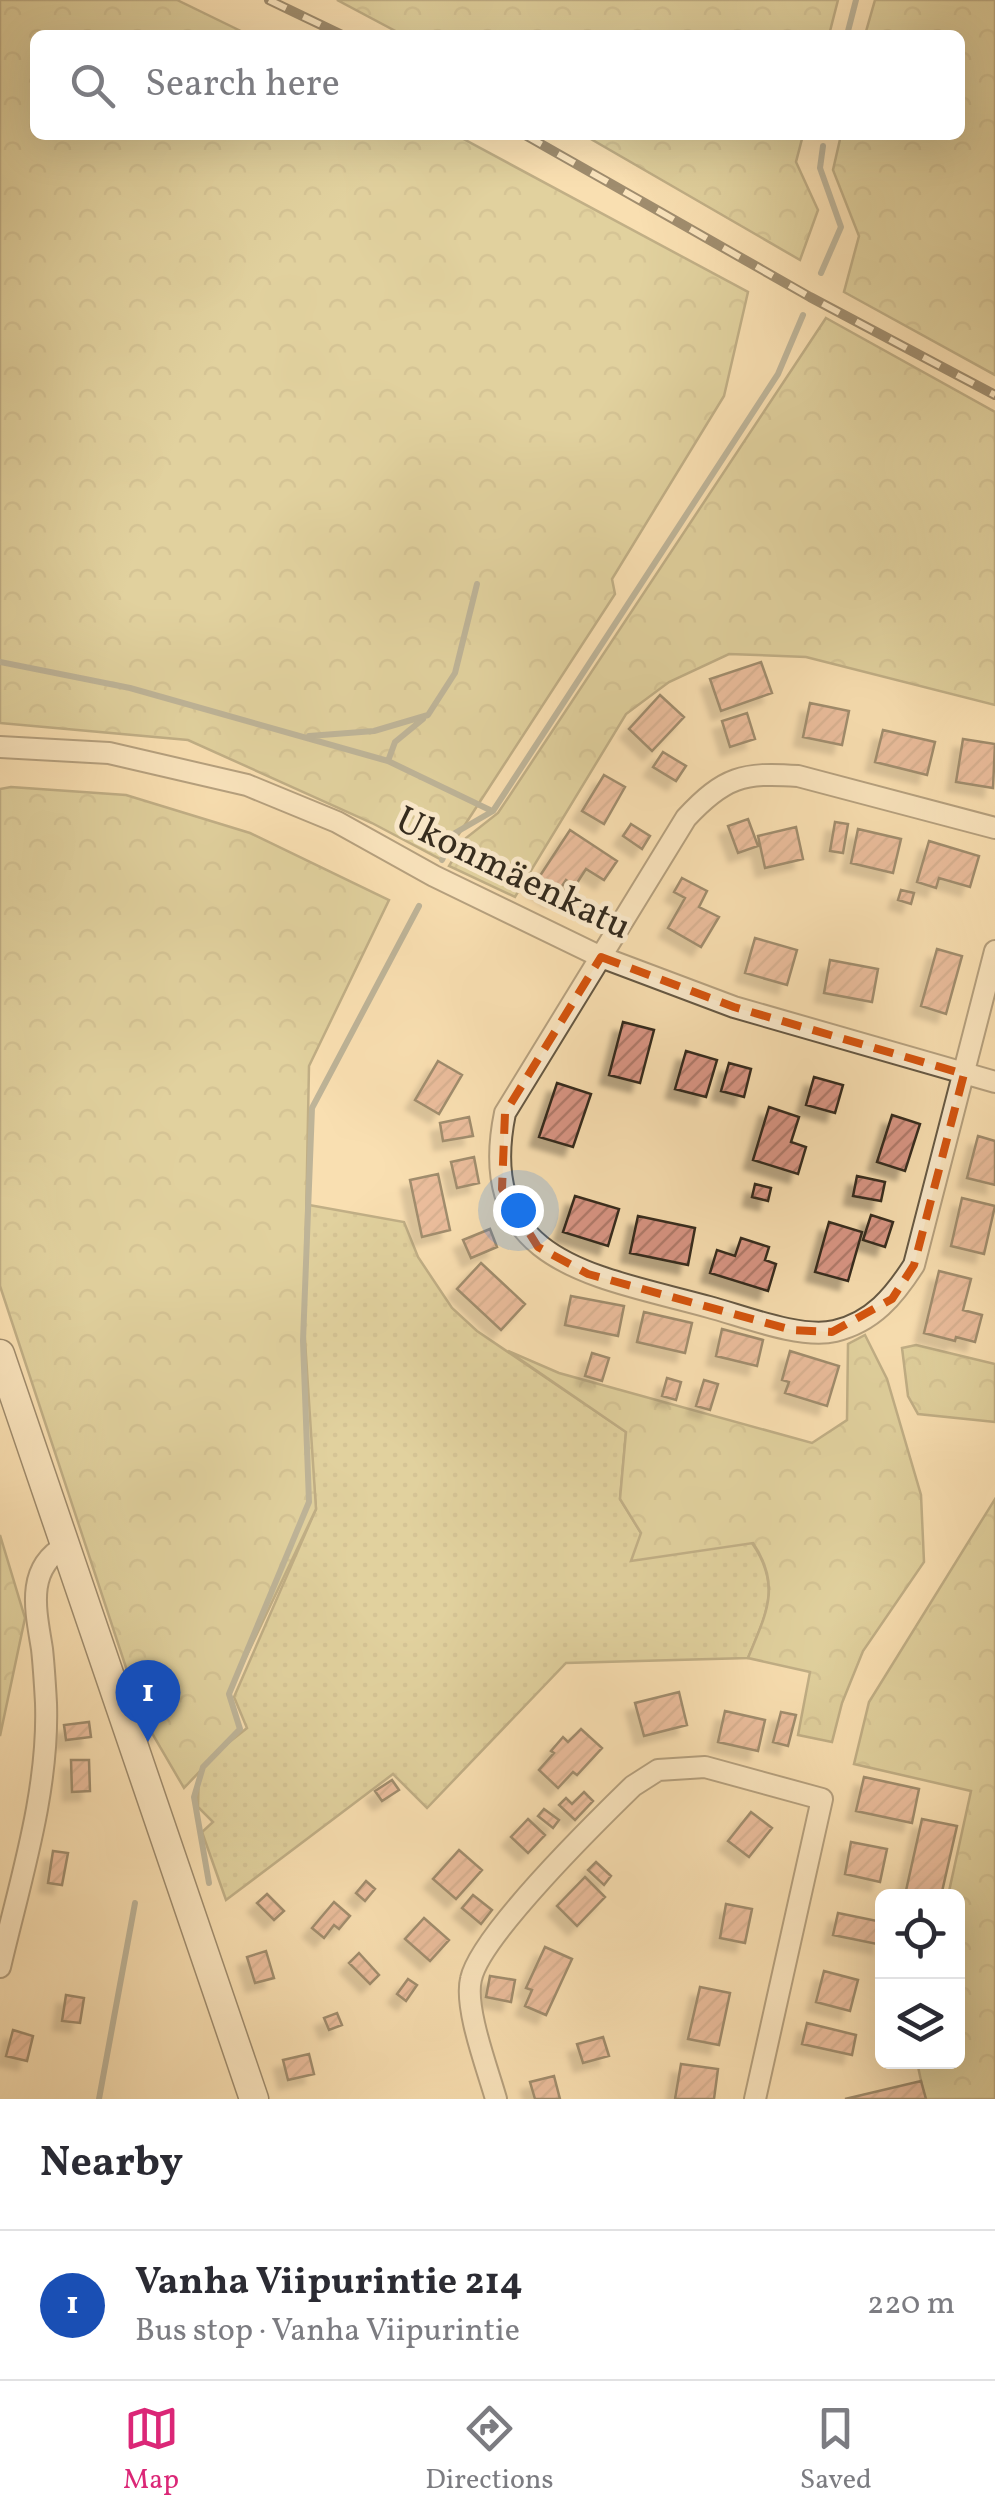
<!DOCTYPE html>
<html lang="en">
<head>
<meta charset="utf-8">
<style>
	:root { --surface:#fff; --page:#f2f2f3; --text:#2b2b33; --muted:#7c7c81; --line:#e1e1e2; --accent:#db2777 }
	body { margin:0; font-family:Vollkorn,serif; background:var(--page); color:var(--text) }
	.controls { position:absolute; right:30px; bottom:30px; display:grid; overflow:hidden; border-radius:15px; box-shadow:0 10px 40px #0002 }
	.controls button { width:90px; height:90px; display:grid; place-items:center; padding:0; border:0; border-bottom:2px solid var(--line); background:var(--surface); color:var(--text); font:50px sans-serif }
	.you { position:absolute; left:518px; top:1210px; width:35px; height:35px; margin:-25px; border:8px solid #fff; border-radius:50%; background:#1a73e8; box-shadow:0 0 0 15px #1a73e833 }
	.badge { display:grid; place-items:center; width:65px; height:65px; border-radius:50%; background:var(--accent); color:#fff; font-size:32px; font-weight:700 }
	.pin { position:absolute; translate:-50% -82px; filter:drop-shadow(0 2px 5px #0008) }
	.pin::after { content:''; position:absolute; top:52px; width:35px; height:30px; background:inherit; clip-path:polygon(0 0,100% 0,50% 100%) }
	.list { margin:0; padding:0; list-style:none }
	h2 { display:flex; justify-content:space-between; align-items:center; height:130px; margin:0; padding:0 40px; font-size:42px }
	h2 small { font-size:32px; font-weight:400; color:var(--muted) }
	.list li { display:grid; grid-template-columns:65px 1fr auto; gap:30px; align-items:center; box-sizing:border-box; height:150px; padding:0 40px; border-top:2px solid var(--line) }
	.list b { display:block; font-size:38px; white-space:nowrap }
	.list p { margin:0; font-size:32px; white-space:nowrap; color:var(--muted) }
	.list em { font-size:32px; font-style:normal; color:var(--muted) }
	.icon { flex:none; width:55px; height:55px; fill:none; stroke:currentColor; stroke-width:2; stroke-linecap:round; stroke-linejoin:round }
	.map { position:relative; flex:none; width:995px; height:2099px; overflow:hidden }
	.search { position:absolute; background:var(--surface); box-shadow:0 10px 40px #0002; left:30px; right:30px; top:30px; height:110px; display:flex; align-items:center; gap:25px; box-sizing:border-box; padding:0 35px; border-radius:15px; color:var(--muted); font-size:38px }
	.sheet { height:280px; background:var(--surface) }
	nav { display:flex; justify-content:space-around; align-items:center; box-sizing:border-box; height:140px; border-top:2px solid var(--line); background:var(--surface); font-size:28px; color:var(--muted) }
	nav a { display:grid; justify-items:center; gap:5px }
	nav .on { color:var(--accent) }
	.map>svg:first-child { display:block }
</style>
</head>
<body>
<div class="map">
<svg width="995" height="2099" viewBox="0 0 995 2099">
	<defs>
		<pattern id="grass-dots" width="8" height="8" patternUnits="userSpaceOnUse" patternTransform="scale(2.5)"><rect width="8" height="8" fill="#c4c087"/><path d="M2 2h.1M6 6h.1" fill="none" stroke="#a9a574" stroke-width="1.8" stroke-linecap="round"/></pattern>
		<pattern id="forest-crowns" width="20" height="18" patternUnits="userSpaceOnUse" patternTransform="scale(2.5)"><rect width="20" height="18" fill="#c4c087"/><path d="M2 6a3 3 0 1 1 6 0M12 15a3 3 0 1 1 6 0" fill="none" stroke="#a9a574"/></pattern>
		<pattern id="building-hatch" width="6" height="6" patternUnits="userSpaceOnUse" patternTransform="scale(2.5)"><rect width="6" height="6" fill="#d99584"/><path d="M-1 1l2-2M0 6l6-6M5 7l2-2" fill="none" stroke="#b17a6b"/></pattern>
		<filter id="shadow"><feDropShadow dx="-9" dy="9" stdDeviation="2.5" flood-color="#0004"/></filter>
	</defs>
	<rect width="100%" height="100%" fill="#f9dfb1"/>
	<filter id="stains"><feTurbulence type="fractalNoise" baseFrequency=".002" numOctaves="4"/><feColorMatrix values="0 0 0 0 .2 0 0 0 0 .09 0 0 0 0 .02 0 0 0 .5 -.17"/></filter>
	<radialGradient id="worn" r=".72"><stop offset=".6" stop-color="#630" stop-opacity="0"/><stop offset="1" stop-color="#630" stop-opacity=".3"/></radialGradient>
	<path fill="url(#grass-dots)" stroke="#7c7652" stroke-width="2.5" d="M 309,1205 L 404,1222 L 418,1257 L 452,1308 L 477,1331 L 626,1432 L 620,1499 L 641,1533 L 752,1543 C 782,1586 766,1614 748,1658 L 566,1663 L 427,1808 L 393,1774 L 226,1900 L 202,1832 L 213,1822 L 198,1807 L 199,1766 L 247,1728 L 234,1697 L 316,1509 L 297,1278 Z"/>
	<path fill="url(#forest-crowns)" stroke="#7c7652" stroke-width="2.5" d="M 0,0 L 177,0 L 249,35 L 35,35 L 35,135 L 456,135 L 748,292 L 724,396 L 612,579 L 615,594 L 442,860 L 372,823 L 188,740 L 0,723 Z
		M 337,0 L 838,0 L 829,35 L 403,35 Z
		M 875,0 L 995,0 L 995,375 L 844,292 L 859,236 L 833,170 L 841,135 L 960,135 L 960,35 L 865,35 Z
		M 584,135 L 803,135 L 796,162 L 818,210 L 800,260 Z
		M 826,318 L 995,412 L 995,705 L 806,657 L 729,654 L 669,682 L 626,714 L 515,897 L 449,866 L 466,838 L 498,813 Z
		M 11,787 L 126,795 L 250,833 L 389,900 L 309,1066 L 304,1325 L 316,1509 L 229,1693 L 240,1729 L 184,1788 L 142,1716 L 0,1286 L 0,789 Z
		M 865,1335 L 887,1379 L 921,1495 L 924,1562 L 863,1651 L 842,1703 L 832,1742 L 798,1735 L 810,1672 L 748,1658 C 766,1614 782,1586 753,1543 L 631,1561 L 641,1533 L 620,1499 L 626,1432 L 508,1351 L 559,1373 L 812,1443 L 847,1420 L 848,1344 Z
		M 916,1345 L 995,1364 L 995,1422 L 918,1414 L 908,1396 L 902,1348 Z
		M 995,1499 L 995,2099 L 925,2099 L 917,2062 L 958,2062 L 958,1896 L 948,1896 L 971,1791 L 854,1764 L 869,1702 Z
		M 0,1535 L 25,1618 L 0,1736 Z"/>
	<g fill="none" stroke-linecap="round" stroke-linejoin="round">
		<path stroke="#77817a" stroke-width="6" d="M 847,35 L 856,0
			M 821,273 L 841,227 L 820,168 L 823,146
			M 0,662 L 130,688 L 388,761 L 492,811
			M 309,736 L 374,731 L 428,715 L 455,673 L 477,584
			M 388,761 L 395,742 L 423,719
			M 442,860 L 455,833 L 493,811 L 778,374 L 803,315
			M 209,1883 L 194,1797 L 203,1767 L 240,1729 L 229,1694 L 309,1502 L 303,1341 L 312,1108 L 419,906
			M 99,2099 L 135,1903"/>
	</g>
	<path fill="url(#building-hatch)" stroke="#342b1e" stroke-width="2.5" filter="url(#shadow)" d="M 761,662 L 772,693 L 721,711 L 710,679 Z
		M 660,695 L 684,717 L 652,751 L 629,729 Z
		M 810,703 L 849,711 L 842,745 L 803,737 Z
		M 747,713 L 755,739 L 730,747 L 722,721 Z
		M 883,730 L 935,742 L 927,775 L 875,762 Z
		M 963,739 L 995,744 L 993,788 L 956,782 Z
		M 663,752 L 686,766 L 676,781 L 653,767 Z
		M 604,775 L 625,787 L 604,824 L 582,811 Z
		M 748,819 L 758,846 L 738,853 L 728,826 Z
		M 835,822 L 848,824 L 843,853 L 830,851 Z
		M 631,824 L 650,836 L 642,849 L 623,836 Z
		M 796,827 L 803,859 L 765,868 L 758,836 Z
		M 858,829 L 901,839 L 893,873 L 851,863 Z
		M 570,830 L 617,861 L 604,880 L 586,869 L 575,886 L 566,880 L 554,898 L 534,885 Z
		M 929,841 L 979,856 L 970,887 L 939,878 L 936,888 L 917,882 Z
		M 682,878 L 707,891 L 699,907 L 719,917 L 701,947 L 668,928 L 685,898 L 674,892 Z
		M 901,890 L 914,893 L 911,904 L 898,900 Z
		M 755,938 L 797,950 L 787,985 L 745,973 Z
		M 937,949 L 962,956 L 946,1014 L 921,1006 Z
		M 830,960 L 878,969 L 872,1002 L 824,993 Z
		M 623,1022 L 654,1030 L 640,1083 L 609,1075 Z
		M 686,1051 L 717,1060 L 706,1097 L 675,1089 Z
		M 438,1061 L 462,1075 L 439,1114 L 415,1100 Z
		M 729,1063 L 751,1069 L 744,1097 L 721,1091 Z
		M 814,1077 L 843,1085 L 835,1113 L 806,1105 Z
		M 557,1083 L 591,1094 L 573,1147 L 539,1137 Z
		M 769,1107 L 799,1117 L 791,1142 L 806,1147 L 798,1174 L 753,1160 Z
		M 892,1115 L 920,1124 L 905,1171 L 877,1162 Z
		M 469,1117 L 473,1136 L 443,1141 L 440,1123 Z
		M 978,1136 L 995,1141 L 995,1185 L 967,1178 Z
		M 474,1157 L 479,1183 L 457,1188 L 451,1162 Z
		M 438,1174 L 450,1230 L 422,1237 L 410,1180 Z
		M 857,1176 L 885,1182 L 881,1201 L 853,1196 Z
		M 755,1184 L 771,1188 L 768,1201 L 752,1197 Z
		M 575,1196 L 619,1209 L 608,1246 L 563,1232 Z
		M 962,1198 L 995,1206 L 984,1254 L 951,1246 Z
		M 871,1215 L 893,1222 L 885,1247 L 863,1240 Z
		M 638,1216 L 695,1228 L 688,1265 L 630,1253 Z
		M 829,1222 L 862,1232 L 848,1281 L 815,1272 Z
		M 490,1229 L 497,1247 L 471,1258 L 463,1240 Z
		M 741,1238 L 769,1247 L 765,1260 L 776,1264 L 768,1291 L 710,1273 L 717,1250 L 735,1256 Z
		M 481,1263 L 525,1304 L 501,1330 L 457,1289 Z
		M 939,1271 L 971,1279 L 963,1310 L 982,1315 L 975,1342 L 956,1337 L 955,1341 L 924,1333 Z
		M 571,1296 L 624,1306 L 618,1336 L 565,1325 Z
		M 644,1312 L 692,1323 L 685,1353 L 637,1342 Z
		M 722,1329 L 763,1340 L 757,1366 L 716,1356 Z
		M 790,1351 L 839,1366 L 827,1406 L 785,1393 L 789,1382 L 782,1380 Z
		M 592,1353 L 609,1358 L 602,1381 L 585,1376 Z
		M 667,1378 L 681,1382 L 676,1400 L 662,1396 Z
		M 704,1380 L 718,1384 L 710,1410 L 696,1406 Z
		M 679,1692 L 687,1725 L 644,1736 L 635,1703 Z
		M 725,1711 L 765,1720 L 758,1751 L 718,1742 Z
		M 781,1712 L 796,1715 L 788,1746 L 773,1742 Z
		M 89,1722 L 91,1737 L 66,1740 L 64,1725 Z
		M 581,1729 L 602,1748 L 577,1775 L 573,1772 L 558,1788 L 539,1770 L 554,1753 L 551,1751 L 563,1737 L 568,1742 Z
		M 71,1760 L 89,1760 L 90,1791 L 72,1792 Z
		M 864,1777 L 919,1789 L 912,1823 L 856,1811 Z
		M 392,1780 L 399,1790 L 382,1801 L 375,1791 Z
		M 584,1792 L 593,1801 L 575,1820 L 559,1805 L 566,1798 L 572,1804 Z
		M 544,1809 L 559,1820 L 553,1828 L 538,1816 Z
		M 751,1812 L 772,1828 L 749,1857 L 728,1841 Z
		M 528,1819 L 545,1835 L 528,1853 L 511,1837 Z
		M 922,1819 L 957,1826 L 941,1896 L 905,1895 Z
		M 851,1842 L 887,1849 L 880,1882 L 845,1874 Z
		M 459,1850 L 482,1870 L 456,1899 L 433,1879 Z
		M 53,1851 L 68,1853 L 62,1885 L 48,1883 Z
		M 596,1862 L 611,1876 L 604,1885 L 588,1870 Z
		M 585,1877 L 605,1897 L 577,1926 L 557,1906 Z
		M 366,1881 L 375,1889 L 365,1901 L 356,1893 Z
		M 267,1894 L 284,1911 L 274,1920 L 257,1903 Z
		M 473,1895 L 492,1910 L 481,1924 L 462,1908 Z
		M 334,1902 L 350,1916 L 339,1929 L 334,1925 L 324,1938 L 312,1928 Z
		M 726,1904 L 752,1909 L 745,1943 L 720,1938 Z
		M 838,1913 L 882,1922 L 882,1945 L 833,1935 Z
		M 424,1918 L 449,1940 L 430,1961 L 405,1939 Z
		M 545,1947 L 572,1959 L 546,2015 L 525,2006 L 532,1990 L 526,1988 Z
		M 266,1951 L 274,1978 L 255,1983 L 247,1957 Z
		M 359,1953 L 379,1975 L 370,1984 L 349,1963 Z
		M 824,1971 L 858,1980 L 850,2011 L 816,2002 Z
		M 490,1976 L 515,1980 L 511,2002 L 486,1997 Z
		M 408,1979 L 417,1985 L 406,2001 L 397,1994 Z
		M 700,1987 L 730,1993 L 719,2045 L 688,2039 Z
		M 66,1995 L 84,1998 L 80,2023 L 62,2021 Z
		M 337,2013 L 342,2025 L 329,2030 L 324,2018 Z
		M 807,2023 L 856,2035 L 852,2055 L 802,2044 Z
		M 13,2030 L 33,2036 L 27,2061 L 6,2056 Z
		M 603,2037 L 609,2056 L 583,2063 L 577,2044 Z
		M 309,2054 L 314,2074 L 288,2080 L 283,2060 Z
		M 681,2064 L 718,2069 L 714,2099 L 675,2099 Z
		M 554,2076 L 560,2099 L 535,2099 L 530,2082 Z
		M 921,2081 L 926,2099 L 845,2099 Z"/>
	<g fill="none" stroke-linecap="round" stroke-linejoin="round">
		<g stroke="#655843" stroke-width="24">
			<path id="street" d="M 0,747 L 109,753 L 247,785 L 337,822 L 434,876 L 601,957 L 734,1007 L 995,1082
				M 995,828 L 798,776 C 743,772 724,777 686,818 L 505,1113 C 474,1264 597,1276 709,1307 C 743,1316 800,1339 835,1331 C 873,1322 894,1296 914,1265 L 995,951
				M 0,1967 C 20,1881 49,1792 46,1703 C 45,1685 44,1667 42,1649 C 36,1611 25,1569 65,1546
				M 496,2099 C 488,2070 464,2008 471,1979 C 480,1936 597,1821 633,1786 L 658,1770 L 705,1767 L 822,1799 L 755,2099"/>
		</g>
		<g stroke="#342b1e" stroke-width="31">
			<path id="secondary" d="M 0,1354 L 254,2099"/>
		</g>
		<use href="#street" stroke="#fbeacc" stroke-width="20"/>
		<use href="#secondary" stroke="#fbeacc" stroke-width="28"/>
		<g stroke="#342b1e" stroke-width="10">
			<path id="rail" d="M 269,0 L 342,35
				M 525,135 L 810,297 L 995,395"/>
		</g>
		<use href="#rail" stroke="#fbeacc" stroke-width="6" stroke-dasharray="19" stroke-linecap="butt"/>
	</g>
	<path d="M0 0H995V2099H0ZM 601,957 L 734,1007 L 964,1074 L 914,1265 L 892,1299 L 832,1332 L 792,1330 L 588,1274 L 538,1247 L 502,1189 L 505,1113 Z" fill="#f9dfb1" fill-opacity=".55" fill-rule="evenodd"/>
	<path fill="none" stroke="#d6540e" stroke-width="8" stroke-dasharray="20 12" stroke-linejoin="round" d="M 601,957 L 734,1007 L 964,1074 L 914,1265 L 892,1299 L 832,1332 L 792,1330 L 588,1274 L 538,1247 L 502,1189 L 505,1113 Z"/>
	<g text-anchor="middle" stroke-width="10" stroke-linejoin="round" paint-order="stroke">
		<g font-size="38" fill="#342b1e" stroke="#fbeacc">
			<text transform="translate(514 872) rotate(26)" y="13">Ukonmäenkatu</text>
		</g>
	</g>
	<rect width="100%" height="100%" filter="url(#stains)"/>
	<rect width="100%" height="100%" fill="url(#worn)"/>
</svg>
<div class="controls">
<button><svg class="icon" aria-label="locate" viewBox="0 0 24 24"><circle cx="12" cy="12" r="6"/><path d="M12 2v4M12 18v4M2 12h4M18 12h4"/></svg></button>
<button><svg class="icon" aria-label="layers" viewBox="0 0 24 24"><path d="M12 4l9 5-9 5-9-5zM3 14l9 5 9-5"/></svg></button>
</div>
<div class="you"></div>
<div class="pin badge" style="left:148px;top:1742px;background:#1a4fb4">1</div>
<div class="search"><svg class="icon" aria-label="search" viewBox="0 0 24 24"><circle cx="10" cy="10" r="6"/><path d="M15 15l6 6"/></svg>Search here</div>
</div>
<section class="sheet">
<h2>Nearby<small></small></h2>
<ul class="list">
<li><span class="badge" style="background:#1a4fb4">1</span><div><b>Vanha Viipurintie 214</b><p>Bus stop · Vanha Viipurintie</p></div><em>220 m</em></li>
</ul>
</section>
<nav>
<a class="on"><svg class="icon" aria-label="map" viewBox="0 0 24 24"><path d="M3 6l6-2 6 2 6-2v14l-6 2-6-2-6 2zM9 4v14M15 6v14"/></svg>Map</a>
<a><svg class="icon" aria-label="directions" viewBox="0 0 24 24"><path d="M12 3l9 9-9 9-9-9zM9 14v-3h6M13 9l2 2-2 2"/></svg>Directions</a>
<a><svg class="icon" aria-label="saved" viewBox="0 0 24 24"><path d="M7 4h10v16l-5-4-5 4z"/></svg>Saved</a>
</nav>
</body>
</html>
